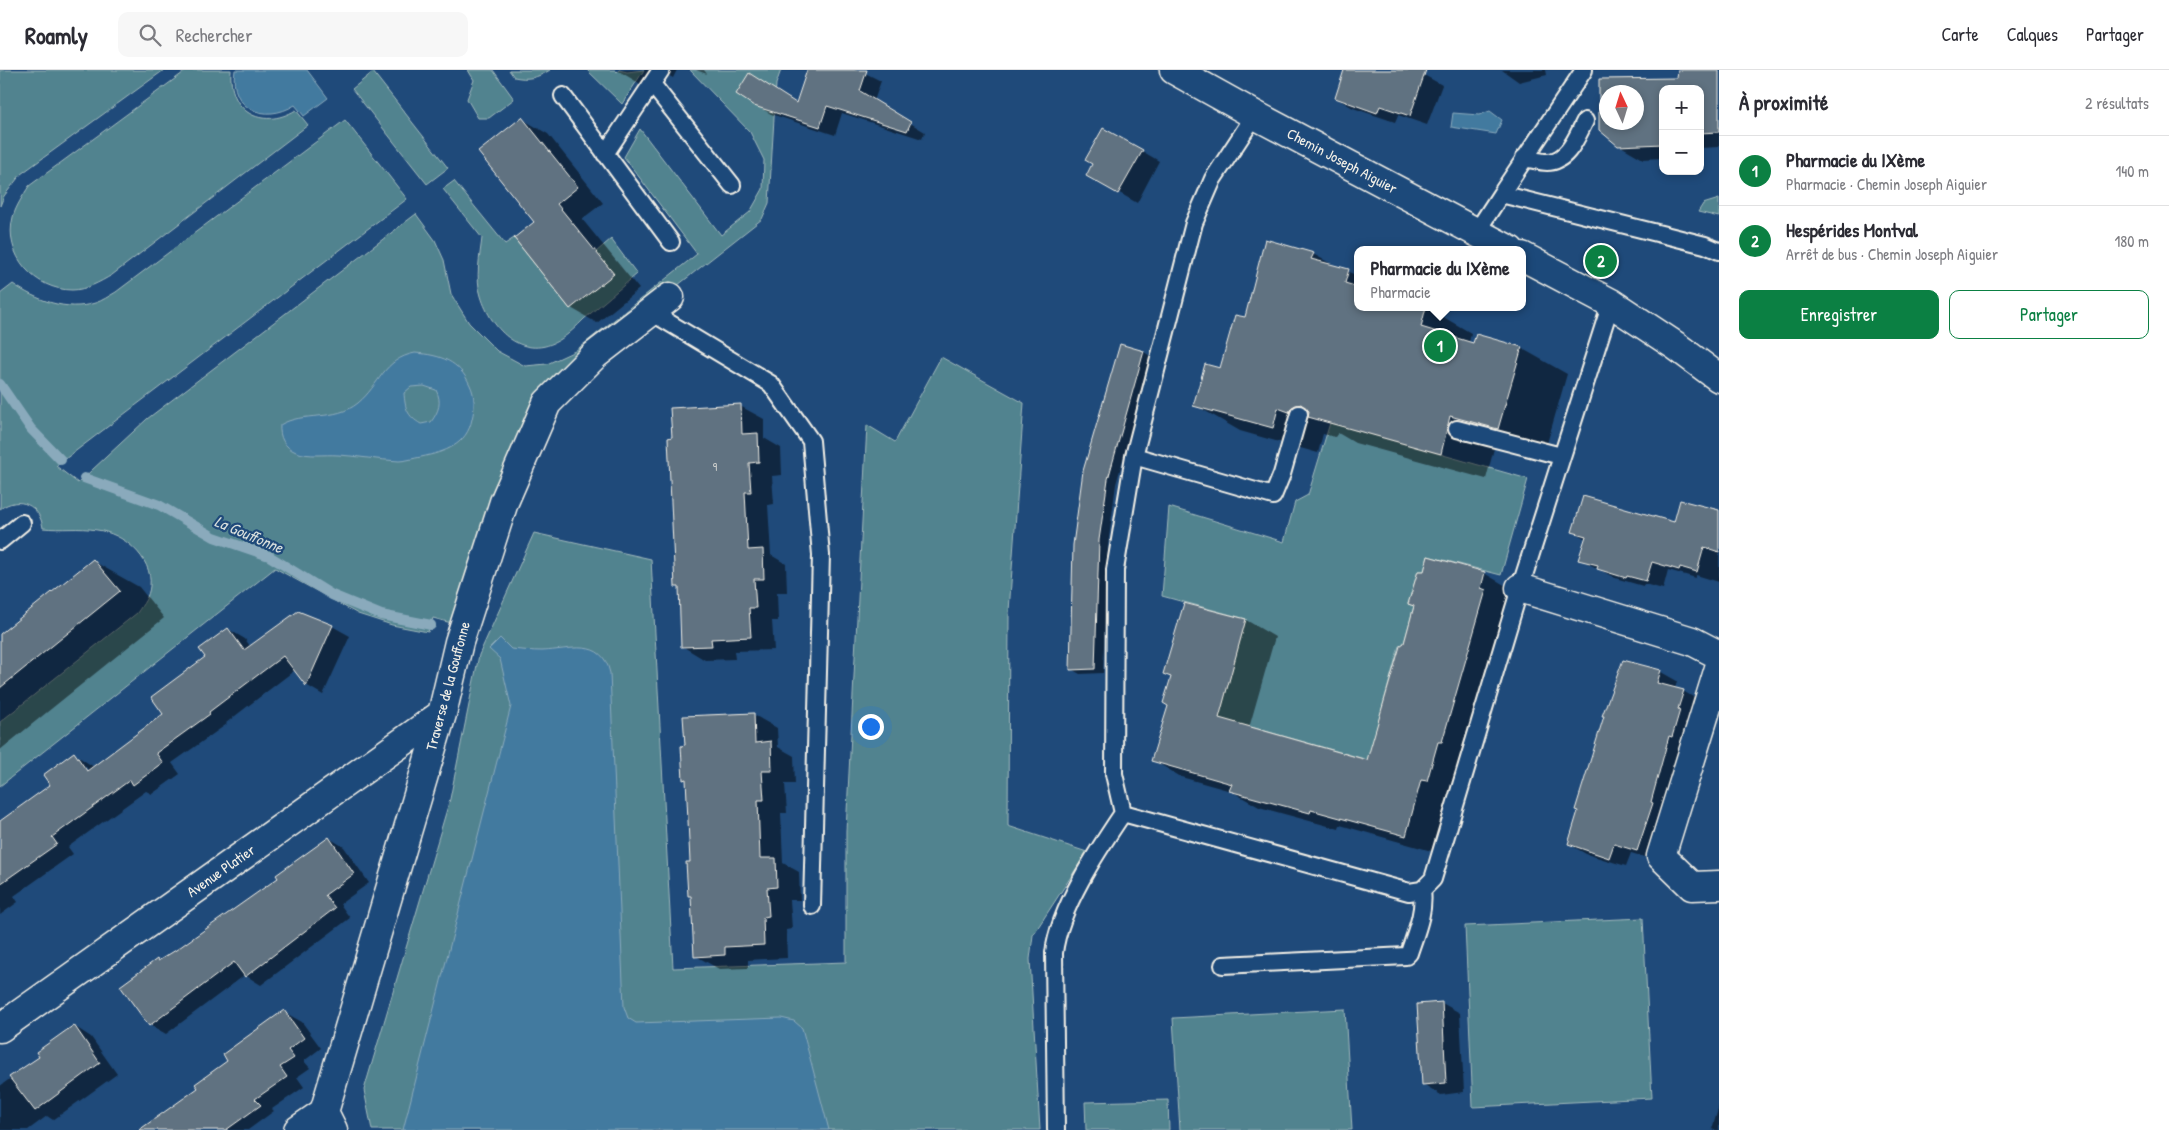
<!DOCTYPE html>
<html lang="fr">
<head>
<meta charset="utf-8">
<style>
	:root { --surface:#fff; --page:#f7f7f7; --text:#2b2b33; --muted:#7c7c81; --line:#e1e1e2; --accent:#0b8043 }
	body { margin:0; font-family:"Patrick Hand",sans-serif; background:var(--page); color:var(--text) }
	.controls { position:absolute; right:15px; top:15px; display:grid; overflow:hidden; border-radius:10px; box-shadow:0 2px 8px #0003 }
	.controls button { width:45px; height:45px; display:grid; place-items:center; padding:0; border:0; border-bottom:1px solid var(--line); background:var(--surface); color:var(--text); font:25px sans-serif }
	.compass { position:absolute; left:1599px; top:15px; width:45px; height:45px; border-radius:50%; background:var(--surface); box-shadow:0 2px 8px #0003; rotate:356deg }
	.you { position:absolute; left:870px; top:656px; width:18px; height:18px; margin:-12px; border:4px solid #fff; border-radius:50%; background:#1a73e8; box-shadow:0 0 0 8px #1a73e833 }
	.badge { display:grid; place-items:center; width:32px; height:32px; border-radius:50%; background:var(--accent); color:#fff; font-size:16px; font-weight:700 }
	.pin { position:absolute; translate:-50% -50%; border:2px solid #fff; box-shadow:0 1px 5px #0006 }
	.popup { position:absolute; left:1354px; top:176px; width:172px; height:65px; box-sizing:border-box; display:grid; place-content:center; border-radius:10px; background:var(--surface); filter:drop-shadow(0 1px 4px #0005); font-size:16px; white-space:nowrap; color:var(--muted) }
	.popup b { font-size:19px; color:var(--text) }
	.popup::after { content:''; position:absolute; left:50%; top:100%; margin-left:-10px; border:10px solid transparent; border-top-color:var(--surface) }
	.list { margin:0; padding:0; list-style:none }
	h2 { display:flex; justify-content:space-between; align-items:center; height:65px; margin:0; padding:0 20px; font-size:21px }
	h2 small { font-size:16px; font-weight:400; color:var(--muted) }
	.list li { display:grid; grid-template-columns:32px 1fr auto; gap:15px; align-items:center; box-sizing:border-box; height:70px; padding:0 20px; border-top:1px solid var(--line) }
	.list b { display:block; font-size:19px; white-space:nowrap }
	.list p { margin:0; font-size:16px; white-space:nowrap; color:var(--muted) }
	.list em { font-size:16px; font-style:normal; color:var(--muted) }
	.actions { display:flex; gap:10px; padding:15px 20px }
	.actions a { flex:1; padding:11px 0; border:1px solid var(--accent); border-radius:10px; text-align:center; font-size:18px; color:var(--accent) }
	.actions .main { background:var(--accent); color:#fff }
	.icon { flex:none; width:28px; height:28px; fill:none; stroke:currentColor; stroke-width:2; stroke-linecap:round; stroke-linejoin:round }
	.map { position:relative; flex:none; width:1719px; height:1060px; overflow:hidden }
	header { display:flex; align-items:center; gap:30px; box-sizing:border-box; height:70px; padding:0 25px; background:var(--surface); border-bottom:1px solid var(--line) }
	header strong { font-size:24px }
	nav { display:flex; gap:28px; margin-inline-start:auto; font-size:18px }
	.search { width:350px; height:45px; background:var(--page); display:flex; align-items:center; gap:12px; box-sizing:border-box; padding:0 18px; border-radius:10px; color:var(--muted); font-size:19px }
	main { display:flex }
	aside { flex:1; background:var(--surface) }
	.map>svg:first-child { display:block }
</style>
</head>
<body>
<header>
<strong>Roamly</strong>
<div class="search"><svg class="icon" aria-label="search" viewBox="0 0 24 24"><circle cx="10" cy="10" r="6"/><path d="M15 15l6 6"/></svg>Rechercher</div>
<nav><a>Carte</a><a>Calques</a><a>Partager</a></nav>
</header>
<main>
<div class="map">
<svg width="1719" height="1060" viewBox="0 0 1719 1060">
	<rect width="100%" height="100%" fill="#1f4a7a"/>
	<filter id="ink" filterUnits="userSpaceOnUse"><feTurbulence type="fractalNoise" baseFrequency=".02" numOctaves="2"/><feDisplacementMap in="SourceGraphic" scale="10" xChannelSelector="R" yChannelSelector="G"/><feConvolveMatrix kernelMatrix="1 2 1 2 8 2 1 2 1" color-interpolation-filters="sRGB"/></filter>
	<g filter="url(#ink)">
		<path fill="#51838f" stroke="#a2babc" d="M 0,0 L 164,0 L 21,104 L 4,126 L 0,136 Z
			M 187,0 L 231,0 C 228,41 261,61 296,40 L 308,55 L 112,205 C 100,212 86,220 72,220 C 35,220 3,185 13,147 C 16,136 23,126 29,116 Z
			M 468,0 L 493,0 L 514,29 L 489,48 L 478,48 L 467,29 L 474,10 Z
			M 509,0 L 550,0 C 537,8 528,10 514,7 Z
			M 587,0 L 615,0 L 617,2 L 619,0 L 627,2 L 644,0 L 622,34 Z
			M 690,0 L 781,0 L 776,14 L 769,133 L 762,149 L 584,289 L 544,329 L 455,554 L 433,548 L 428,562 L 392,555 L 358,544 L 275,498 L 0,716 L 0,652 L 137,543 C 143,534 149,527 150,516 C 153,487 122,463 97,460 C 79,457 61,460 43,458 C 40,435 19,425 0,439 L 0,224 L 13,214 C 36,230 67,242 95,233 C 102,231 109,226 116,222 L 345,50 L 407,129 L 56,396 L 78,413 L 147,349 L 416,144 L 435,170 L 444,190 L 451,224 L 469,253 L 497,281 L 525,296 L 547,294 L 575,281 L 697,184 L 624,87 L 640,59 L 721,165 L 750,142 L 763,119 L 764,90 L 750,62 Z
			M 373,2 L 448,98 L 427,114 L 352,19 Z
			M 454,111 L 505,174 L 514,168 L 570,239 L 614,204 L 596,182 L 611,169 L 637,204 C 619,219 602,234 584,249 C 577,256 569,264 561,269 C 524,293 491,260 481,226 C 475,208 480,186 482,168 L 443,119 Z
			M 1719,129 L 1719,147 L 1698,142 L 1703,134 Z
			M 941,287 L 1024,333 L 1009,541 L 1008,756 L 1087,782 L 1033,865 L 1030,889 L 1040,1060 L 372,1060 L 364,1020 L 450,729 L 479,585 L 534,463 L 651,489 L 673,898 L 846,892 L 846,761 L 867,355 L 895,372 Z
			M 1330,353 L 1528,409 L 1501,505 L 1428,486 L 1424,501 L 1418,501 L 1408,534 L 1414,536 L 1404,573 L 1399,576 L 1368,690 L 1219,648 L 1246,549 L 1162,526 L 1169,437 L 1284,472 L 1295,432 L 1308,425 Z
			M 1643,848 L 1652,1028 L 1473,1037 L 1465,856 Z
			M 1345,939 L 1352,1060 L 1180,1060 L 1173,948 Z
			M 1168,1030 L 1169,1060 L 1086,1060 L 1085,1032 Z"/>
		<path fill="#437a9f" stroke="#8aaabc" fill-rule="evenodd" d="M 235,0 L 307,0 L 328,28 L 304,46 L 295,35 C 265,54 228,39 235,0 Z
			M 1490,41 L 1502,50 L 1496,64 L 1451,57 L 1453,43 L 1479,45 Z
			M 415,283 C 441,285 459,291 470,315 C 475,325 475,338 472,349 C 467,375 445,382 421,387 C 414,388 406,391 399,391 C 378,390 358,386 338,385 C 324,384 309,387 296,382 C 284,377 279,367 280,355 C 303,341 335,352 358,333 C 380,315 383,289 415,283 ZM 424,316 L 436,320 C 442,332 439,341 431,352 L 421,354 C 407,346 405,338 404,323 L 411,317 Z
			M 500,568 L 511,579 C 522,580 532,581 542,581 C 570,580 602,567 610,603 L 624,937 L 628,948 L 636,953 L 781,948 L 794,951 L 802,958 L 829,1060 L 403,1060 L 511,636 L 500,589 L 489,579 Z"/>
		<path fill="#0007" fill-rule="evenodd" d="M 617,0 L 677,0 L 673,8 L 666,4 L 649,19 Z
			M 696,0 L 704,0 L 707,4 Z
			M 808,0 L 859,0 L 881,11 L 874,31 L 925,62 L 922,69 L 842,43 L 835,65 L 771,44 L 755,35 L 797,34 Z
			M 1345,0 L 1408,0 L 1424,5 L 1442,15 L 1427,55 L 1398,45 L 1395,52 L 1353,38 L 1336,28 Z
			M 1502,0 L 1546,0 L 1547,5 L 1519,12 Z
			M 1679,0 L 1719,0 L 1719,77 L 1700,78 L 1700,19 L 1663,19 L 1663,88 L 1643,89 L 1619,75 L 1600,59 L 1600,17 L 1679,9 ZM 1606,22 L 1636,22 L 1636,52 L 1606,52 Z
			M 522,49 L 548,64 L 603,133 L 582,149 L 639,219 L 597,253 L 571,238 L 515,168 L 536,152 Z
			M 1142,81 L 1159,91 L 1137,133 L 1088,105 L 1094,94 Z
			M 1313,184 L 1337,197 L 1358,206 L 1358,237 L 1426,237 L 1471,263 L 1469,273 L 1521,278 L 1567,304 L 1544,384 L 1496,371 L 1486,409 L 1355,373 L 1338,363 L 1335,367 L 1323,364 L 1318,383 L 1240,361 L 1195,335 L 1221,299 L 1246,248 Z
			M 1121,276 L 1144,282 L 1152,287 L 1116,414 L 1108,475 L 1103,603 L 1080,604 L 1071,599 Z
			M 740,336 L 764,349 L 764,368 L 781,378 L 782,405 L 772,406 L 774,434 L 768,435 L 771,485 L 786,494 L 787,522 L 777,522 L 778,551 L 772,551 L 774,580 L 734,581 L 735,589 L 705,590 L 682,576 L 680,518 L 676,516 Z
			M 1719,442 L 1719,512 L 1696,505 L 1696,508 L 1668,500 L 1663,519 L 1644,514 L 1643,516 L 1615,508 L 1580,489 L 1586,469 L 1574,462 L 1675,454 Z
			M 93,491 L 139,517 L 164,548 L 0,680 L 0,566 Z
			M 1484,503 L 1513,520 L 1435,782 L 1340,755 L 1339,759 L 1259,737 L 1231,721 L 1181,707 L 1153,690 L 1170,636 L 1172,608 L 1185,534 L 1246,550 L 1275,567 L 1249,658 L 1368,692 L 1415,537 L 1410,534 Z
			M 332,556 L 350,566 L 323,625 L 306,615 L 295,600 L 226,653 L 227,654 L 172,693 L 180,704 L 152,724 L 146,721 L 68,777 L 73,784 L 14,826 L 18,832 L 0,845 L 0,752 L 52,716 L 74,684 L 94,697 L 165,644 L 228,559 L 245,569 L 250,576 ZM 83,697 L 86,697 L 91,705 L 89,706 Z
			M 1624,592 L 1661,602 L 1677,611 L 1675,619 L 1683,621 L 1700,631 L 1654,790 L 1631,783 L 1626,796 L 1586,784 L 1569,774 Z
			M 754,645 L 777,658 L 778,677 L 794,686 L 795,714 L 785,714 L 787,743 L 781,743 L 783,793 L 799,802 L 800,830 L 790,830 L 792,859 L 786,860 L 787,888 L 748,890 L 748,898 L 719,899 L 696,886 L 693,827 L 689,825 L 691,793 L 688,711 L 684,709 Z
			M 329,768 L 344,777 L 369,813 L 340,834 L 350,848 L 261,915 L 245,905 L 166,964 L 150,955 L 122,916 L 280,809 Z
			M 1442,933 L 1460,943 L 1464,1022 L 1441,1025 L 1423,1014 Z
			M 284,942 L 302,952 L 321,978 L 304,991 L 310,998 L 297,1007 L 304,1017 L 272,1039 L 274,1041 L 248,1060 L 141,1060 L 200,1018 Z
			M 74,956 L 91,967 L 117,1004 L 53,1050 L 47,1046 L 28,1060 L 0,1060 L 0,1016 L 40,987 Z
			M 1719,1036 L 1719,1060 L 1714,1060 L 1712,1059 Z"/>
		<g fill="none" stroke-linecap="round" stroke-linejoin="round">
			<path stroke="#8aaabc" stroke-width="10" d="M 0,314 L 31,359 L 61,390
				M 84,408 L 159,435 L 214,467 L 269,486 L 332,525 L 381,545 L 431,555"/>
		</g>
		<path fill="#617281" stroke="#f4f1e8" fill-rule="evenodd" d="M 807,0 L 867,0 L 860,21 L 911,52 L 907,61 L 827,36 L 820,57 L 754,36 L 736,24 L 749,3 L 796,33 Z
			M 1344,0 L 1426,0 L 1410,46 L 1380,36 L 1377,43 L 1335,28 Z
			M 1678,0 L 1719,0 L 1719,62 L 1700,63 L 1700,19 L 1663,19 L 1663,74 L 1618,76 L 1599,60 L 1599,9 L 1677,8 ZM 1606,22 L 1636,22 L 1636,52 L 1606,52 Z
			M 522,47 L 578,117 L 557,134 L 614,204 L 570,239 L 514,168 L 534,152 L 478,82 Z
			M 1103,58 L 1143,80 L 1118,124 L 1086,106 L 1092,94 L 1085,90 Z
			M 1265,169 L 1314,183 L 1311,189 L 1349,199 L 1345,213 L 1358,217 L 1358,237 L 1426,237 L 1421,257 L 1473,273 L 1476,264 L 1522,277 L 1498,359 L 1450,346 L 1441,384 L 1308,347 L 1309,341 L 1301,334 L 1292,337 L 1289,342 L 1278,338 L 1273,358 L 1193,336 L 1205,294 L 1220,298 L 1235,245 L 1245,247 Z
			M 1120,274 L 1144,281 L 1108,409 L 1099,470 L 1095,599 L 1070,600 L 1073,475 L 1083,401 Z
			M 741,334 L 742,364 L 758,363 L 759,392 L 749,393 L 751,422 L 745,422 L 748,480 L 763,479 L 764,509 L 754,509 L 756,538 L 749,538 L 751,567 L 711,569 L 712,576 L 681,577 L 679,517 L 675,517 L 668,368 L 672,367 L 670,338 Z
			M 1583,426 L 1674,452 L 1680,430 L 1719,440 L 1719,482 L 1704,477 L 1697,502 L 1680,497 L 1679,500 L 1652,492 L 1646,511 L 1627,506 L 1626,508 L 1597,499 L 1598,495 L 1578,490 L 1586,466 L 1572,462 Z
			M 1428,486 L 1485,502 L 1481,518 L 1486,520 L 1442,672 L 1438,672 L 1427,711 L 1421,710 L 1406,766 L 1311,740 L 1310,743 L 1229,721 L 1232,714 L 1151,691 L 1168,636 L 1163,633 L 1171,607 L 1163,604 L 1184,533 L 1246,549 L 1219,648 L 1367,690 L 1400,576 L 1404,573 L 1414,536 L 1408,534 L 1418,501 L 1424,501 Z
			M 93,489 L 120,521 L 0,618 L 0,564 Z
			M 298,541 L 333,555 L 306,616 L 283,586 L 209,642 L 210,644 L 156,683 L 163,693 L 133,715 L 130,710 L 52,767 L 57,774 L 0,814 L 0,751 L 50,715 L 43,705 L 74,682 L 87,701 L 163,644 L 151,627 L 205,587 L 199,579 L 228,558 L 244,580 Z
			M 1623,590 L 1661,600 L 1657,613 L 1684,620 L 1678,639 L 1680,640 L 1672,667 L 1669,666 L 1651,732 L 1653,733 L 1637,781 L 1614,774 L 1609,788 L 1568,774 L 1578,741 L 1575,740 L 1604,646 L 1602,646 Z
			M 754,643 L 755,673 L 771,671 L 772,701 L 762,701 L 764,730 L 758,730 L 760,788 L 776,788 L 777,817 L 767,818 L 769,846 L 763,847 L 764,875 L 725,877 L 725,885 L 694,887 L 691,826 L 688,826 L 686,792 L 690,792 L 686,709 L 683,710 L 681,676 L 685,675 L 683,646 Z
			M 329,767 L 354,804 L 325,825 L 335,838 L 245,907 L 234,892 L 149,956 L 120,916 L 157,889 L 158,891 L 176,880 L 278,808 L 276,805 Z
			M 1442,932 L 1446,1013 L 1422,1015 L 1417,934 Z
			M 284,940 L 304,968 L 288,980 L 294,988 L 280,997 L 287,1007 L 255,1029 L 261,1035 L 226,1060 L 139,1060 L 198,1018 L 195,1014 L 227,991 L 223,984 Z
			M 74,955 L 100,993 L 35,1041 L 9,1007 L 39,987 L 36,982 Z"/>
		<g fill="none" stroke-linecap="round" stroke-linejoin="round">
			<g stroke="#f4f1e8" stroke-width="20">
				<path id="service" d="M 652,14 L 732,115
					M 563,26 L 671,172
					M 605,84 L 661,0
					M 1524,88 C 1531,89 1540,92 1547,92 C 1568,92 1577,66 1585,51
					M 1501,124 L 1584,0
					M 1477,161 L 1501,124 L 1705,175 L 1719,181
					M 651,242 L 771,314 L 811,371 L 821,485 L 812,836
					M 1299,344 L 1282,404 L 1273,426 L 1134,386 L 1115,500 L 1114,704 L 1123,743 L 1409,822 L 1422,820 L 1433,809 L 1520,518 L 1611,233
					M 1457,359 L 1561,386
					M 1134,386 L 1194,153 L 1213,109 L 1255,45
					M 0,471 L 22,453
					M 1223,895 L 1406,886 L 1409,883 C 1416,862 1425,842 1422,820
					M 1056,1060 L 1054,883 C 1059,838 1098,780 1123,743"/>
			</g>
			<g stroke="#f4f1e8" stroke-width="31">
				<path id="minor" d="M 1174,0 L 1255,45 L 1510,180
					M 1522,186 L 1611,233 L 1676,276 L 1719,308
					M 1520,518 L 1692,571 L 1719,585
					M 1719,598 L 1661,786 L 1692,816 L 1719,815
					M 0,958 L 442,644
					M 298,1060 L 324,1042
					M 333,1060 L 324,1042 L 442,644 L 459,572 L 504,432 L 547,333 L 595,285 L 670,227"/>
			</g>
			<use href="#service" stroke="#1f4a7a" stroke-width="16"/>
			<use href="#minor" stroke="#1f4a7a" stroke-width="28"/>
		</g>
	</g>
	<g text-anchor="middle" stroke-width="4.5" stroke-linejoin="round" paint-order="stroke">
		<g font-size="12" fill="#cfd1ce">
			<text x="715" y="401">9</text>
		</g>
		<g font-size="15" fill="#f4f1e8" stroke="#1f4a7a">
			<text transform="translate(1342 91) rotate(28)" y="5">Chemin Joseph Aiguier</text>
			<text transform="translate(448 616) rotate(-75)" y="5">Traverse de la Gouffonne</text>
			<text transform="translate(221 801) rotate(-35)" y="5">Avenue Platier</text>
		</g>
		<g font-size="16" font-style="italic" fill="#d9dfdd" stroke="#1f4a7a">
			<text transform="translate(249 464) rotate(23)" y="6">La Gouffonne</text>
		</g>
	</g>
</svg>
<div class="controls">
<button>+</button>
<button>−</button>
</div>
<svg class="compass" viewBox="-18 -18 36 36"><path d="M0-13l5 13h-10z" fill="#e53935"/><path d="M0 13l5-13h-10z" fill="#7c7c81"/></svg>
<div class="you"></div>
<div class="pin badge" style="left:1440px;top:276px">1</div>
<div class="popup"><b>Pharmacie du IXème</b>Pharmacie</div>
<div class="pin badge" style="left:1601px;top:191px">2</div>
</div>
<aside>
<h2>À proximité<small>2 résultats</small></h2>
<ul class="list">
<li><span class="badge">1</span><div><b>Pharmacie du IXème</b><p>Pharmacie · Chemin Joseph Aiguier</p></div><em>140 m</em></li>
<li><span class="badge">2</span><div><b>Hespérides Montval</b><p>Arrêt de bus · Chemin Joseph Aiguier</p></div><em>180 m</em></li>
</ul>
<div class="actions"><a class="main">Enregistrer</a><a>Partager</a></div>
</aside>
</main>
</body>
</html>
